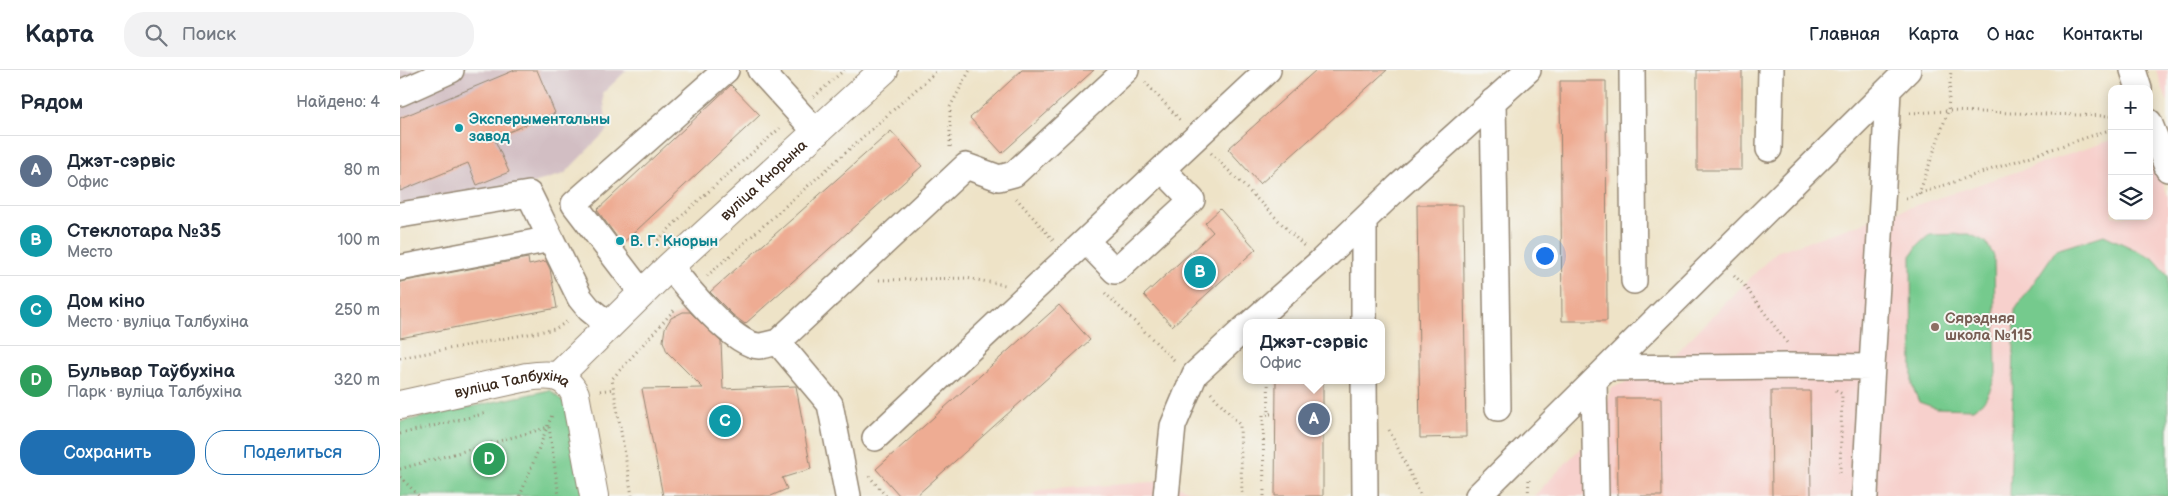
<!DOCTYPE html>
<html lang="ru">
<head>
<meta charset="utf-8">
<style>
	:root { --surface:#fff; --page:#f2f2f3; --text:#1f2937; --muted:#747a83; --line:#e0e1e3; --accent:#1f6fb2 }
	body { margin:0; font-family:"Balsamiq Sans",sans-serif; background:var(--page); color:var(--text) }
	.controls { position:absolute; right:15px; top:15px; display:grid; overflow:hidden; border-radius:10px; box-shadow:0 2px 12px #0003 }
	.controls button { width:45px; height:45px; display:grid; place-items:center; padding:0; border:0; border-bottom:1px solid var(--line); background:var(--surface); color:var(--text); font:25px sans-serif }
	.you { position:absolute; left:1144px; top:185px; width:18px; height:18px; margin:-12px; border:4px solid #fff; border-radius:50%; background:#1a73e8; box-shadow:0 0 0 8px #1a73e833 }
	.badge { display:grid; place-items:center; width:32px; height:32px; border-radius:50%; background:var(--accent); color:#fff; font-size:16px; font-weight:700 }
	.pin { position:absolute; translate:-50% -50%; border:2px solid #fff; box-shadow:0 1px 5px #0006 }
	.popup { position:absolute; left:843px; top:249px; width:142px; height:65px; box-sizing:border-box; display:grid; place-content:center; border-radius:10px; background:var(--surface); filter:drop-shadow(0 1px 4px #0005); font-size:16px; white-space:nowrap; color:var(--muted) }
	.popup b { font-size:19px; color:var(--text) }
	.popup::after { content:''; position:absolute; left:50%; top:100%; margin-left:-10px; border:10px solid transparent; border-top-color:var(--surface) }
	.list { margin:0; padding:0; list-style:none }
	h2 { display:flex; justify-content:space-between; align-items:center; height:65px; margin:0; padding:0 20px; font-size:21px }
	h2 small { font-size:16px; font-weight:400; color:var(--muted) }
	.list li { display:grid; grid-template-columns:32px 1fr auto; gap:15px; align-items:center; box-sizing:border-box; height:70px; padding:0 20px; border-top:1px solid var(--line) }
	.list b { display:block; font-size:19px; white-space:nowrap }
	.list p { margin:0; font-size:16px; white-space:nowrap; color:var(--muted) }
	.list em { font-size:16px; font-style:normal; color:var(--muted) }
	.actions { display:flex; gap:10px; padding:15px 20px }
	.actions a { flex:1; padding:11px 0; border:1px solid var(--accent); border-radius:20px; text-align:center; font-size:18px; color:var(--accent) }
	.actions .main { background:var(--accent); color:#fff }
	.icon { flex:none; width:28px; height:28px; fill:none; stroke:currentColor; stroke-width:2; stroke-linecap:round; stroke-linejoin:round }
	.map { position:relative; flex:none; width:1768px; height:426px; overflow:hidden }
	header { display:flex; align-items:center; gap:30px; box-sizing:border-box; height:70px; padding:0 25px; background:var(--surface); border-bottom:1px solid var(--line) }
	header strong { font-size:24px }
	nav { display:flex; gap:28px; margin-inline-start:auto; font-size:18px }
	.search { width:350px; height:45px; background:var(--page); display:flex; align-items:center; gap:12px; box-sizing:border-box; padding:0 18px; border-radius:20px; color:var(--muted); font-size:19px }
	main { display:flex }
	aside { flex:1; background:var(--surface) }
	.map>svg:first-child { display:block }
</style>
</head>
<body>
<header>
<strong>Карта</strong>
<div class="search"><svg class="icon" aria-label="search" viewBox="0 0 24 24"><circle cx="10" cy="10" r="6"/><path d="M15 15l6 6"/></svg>Поиск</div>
<nav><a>Главная</a><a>Карта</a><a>О нас</a><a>Контакты</a></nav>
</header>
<main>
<aside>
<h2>Рядом<small>Найдено: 4</small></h2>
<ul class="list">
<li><span class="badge" style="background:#5c6f8a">A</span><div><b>Джэт-сэрвіс</b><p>Офис</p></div><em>80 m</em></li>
<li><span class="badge" style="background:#0f9aa8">B</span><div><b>Стеклотара №35</b><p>Место</p></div><em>100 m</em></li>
<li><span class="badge" style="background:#0f9aa8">C</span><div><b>Дом кіно</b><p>Место · вуліца Талбухіна</p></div><em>250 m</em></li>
<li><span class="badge" style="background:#2e9e5b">D</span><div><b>Бульвар Таўбухіна</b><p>Парк · вуліца Талбухіна</p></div><em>320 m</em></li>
</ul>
<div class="actions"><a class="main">Сохранить</a><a>Поделиться</a></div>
</aside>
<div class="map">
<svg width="1768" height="426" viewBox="0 0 1768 426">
	<rect width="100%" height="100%" fill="#f6f6f2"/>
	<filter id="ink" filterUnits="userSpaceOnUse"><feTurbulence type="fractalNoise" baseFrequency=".02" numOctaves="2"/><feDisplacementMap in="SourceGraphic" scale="10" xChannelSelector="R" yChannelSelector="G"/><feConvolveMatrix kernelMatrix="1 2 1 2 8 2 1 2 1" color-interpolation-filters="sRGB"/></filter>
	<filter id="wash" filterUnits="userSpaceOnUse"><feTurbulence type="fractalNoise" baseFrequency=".0096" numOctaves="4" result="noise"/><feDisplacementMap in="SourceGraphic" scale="20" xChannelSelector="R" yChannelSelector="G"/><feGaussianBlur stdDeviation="1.12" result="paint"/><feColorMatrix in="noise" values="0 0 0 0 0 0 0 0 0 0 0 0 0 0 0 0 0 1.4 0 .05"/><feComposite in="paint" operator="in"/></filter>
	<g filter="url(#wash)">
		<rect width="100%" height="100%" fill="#eee3c7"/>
		<path fill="#f7d0cc" d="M 1756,0 L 1768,0 L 1768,33 Z
			M 1712,70 L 1712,146 L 1749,146 L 1749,78 L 1768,126 L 1768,426 L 1134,426 L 1195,363 L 1211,318 L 1260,299 L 1376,182 Z
			M 766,411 L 801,426 L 630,426 L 639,420 Z"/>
		<path fill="#d2bec3" d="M 0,0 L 227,0 L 203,23 L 207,60 L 164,104 L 0,151 Z"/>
		<path fill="#75ca8d" stroke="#587a56" d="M 1569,164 L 1586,172 L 1594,186 L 1596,304 L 1591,318 L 1585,330 L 1573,339 L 1536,338 L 1519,332 L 1512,315 L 1511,186 L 1518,175 L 1529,165 Z
			M 1704,165 L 1753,188 L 1768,205 L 1768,426 L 1610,426 L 1615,240 L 1656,180 Z
			M 150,320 L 169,337 L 184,426 L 0,426 L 0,352 Z"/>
		<g id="blocks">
			<path fill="#eeac93" d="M 115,0 L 137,0 L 155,43 L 94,68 L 109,102 L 77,115 L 68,93 L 0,121 L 0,48 Z
				M 622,0 L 694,0 L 602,83 L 570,48 Z
				M 916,0 L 987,0 L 860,114 L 828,79 Z
				M 1297,0 L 1342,0 L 1342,100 L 1297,100 Z
				M 1160,11 L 1206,11 L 1207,251 L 1162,251 Z
				M 331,15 L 360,45 L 222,174 L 197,140 Z
				M 491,61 L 522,96 L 345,254 L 333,245 L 310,222 Z
				M 1017,135 L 1063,135 L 1066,367 L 1020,368 Z
				M 820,139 L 856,179 L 772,256 L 744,225 L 813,162 L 805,153 Z
				M 128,188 L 129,195 L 146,191 L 150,199 L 157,238 L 0,268 L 0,212 Z
				M 659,235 L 690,270 L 516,426 L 500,426 L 476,399 Z
				M 283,242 L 290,242 L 321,272 L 323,319 L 396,316 L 411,399 L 382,408 L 387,419 L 371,426 L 263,426 L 242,319 L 303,318 L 267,282 L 263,271 L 265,258 L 271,248 Z
				M 876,310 L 923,310 L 923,426 L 875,426 Z
				M 1371,321 L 1410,321 L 1411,426 L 1372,426 Z
				M 1217,328 L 1261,328 L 1262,426 L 1218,426 Z"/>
		</g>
	</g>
	<g filter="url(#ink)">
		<use href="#blocks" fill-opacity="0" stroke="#948672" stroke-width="1"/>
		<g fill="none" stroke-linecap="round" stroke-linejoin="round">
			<g stroke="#948672" stroke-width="28">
				<path id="minor" d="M 360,0 L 417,63
					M 1232,0 L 1234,211
					M 1733,0 L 1739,19
					M 0,23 L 51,0
					M 1093,31 L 1098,338
					M 1749,52 L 1768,99
					M 1369,79 L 1371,0
					M 0,145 L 129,124 L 180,228 L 189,239 L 210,256
					M 964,152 L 964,253
					M 686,171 L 715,201 L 792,130 L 763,100
					M 270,196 C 286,217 333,275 359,276 C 364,276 372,273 378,272 L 566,96 L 599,108 L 614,104 L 726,0
					M 0,198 L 151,169
					M 242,223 L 174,134 L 326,0
					M 851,253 L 920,192 L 997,118 L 1128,0
					M 378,272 L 430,334 L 448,426
					M 1207,298 L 1387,296 L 1471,297
					M 964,310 L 965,426
					M 1194,311 L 1196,426
					M 475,368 L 868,0
					M 766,426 L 773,356 L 795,304 L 846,257
					M 1078,426 L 1508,0
					M 1465,426 C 1471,290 1482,155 1488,20"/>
			</g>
			<g stroke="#948672" stroke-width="30">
				<g id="major">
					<path id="s1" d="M 158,306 L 270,196 L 484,0"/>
					<path id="s2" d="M 0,335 L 127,307 C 148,304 165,303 175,324 L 194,426"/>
				</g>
			</g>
			<path stroke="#948672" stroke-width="3" stroke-dasharray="1 4" stroke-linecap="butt" d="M 745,12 L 781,51
				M 414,27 L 444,0
				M 1510,43 L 1548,41 L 1712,46
				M 550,77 L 550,37 L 570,0
				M 811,83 L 904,176
				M 1519,124 L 1548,41 L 1551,0
				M 616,128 L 653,170
				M 1506,128 L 1712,59
				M 258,170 L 290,138 L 380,58
				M 1334,205 L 1344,215 L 1387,273
				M 307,206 L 538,0
				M 479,210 L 566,208 L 605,215
				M 705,223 L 775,291
				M 0,288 L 155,259 L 168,251
				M 868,310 L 869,344 L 876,344
				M 1436,320 L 1442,324 L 1440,403
				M 200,321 L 214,319
				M 811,323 L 840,355 L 842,426
				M 989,360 L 1021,426
				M 0,364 L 87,343
				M 0,399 L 149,357 L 159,426
				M 469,406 L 486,426
				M 0,407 L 19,426
				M 120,426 L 152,345
				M 232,426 L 212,309 L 275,239
				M 864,426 L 863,345 L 869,344
				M 1128,426 L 1129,409"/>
			<use href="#minor" stroke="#fff" stroke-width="25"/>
			<use href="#major" stroke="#fff" stroke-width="28"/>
		</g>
	</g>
	<g fill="#0f9aa8" stroke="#f6f6f2" stroke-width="2">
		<circle cx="59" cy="58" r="5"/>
		<circle cx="220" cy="171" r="5"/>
	</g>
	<circle fill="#8d6e63" stroke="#f6f6f2" stroke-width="2" cx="1535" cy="257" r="5"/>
	<g text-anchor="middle" stroke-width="4" stroke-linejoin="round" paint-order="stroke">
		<g font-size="15" font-weight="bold" fill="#0d838f" stroke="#f6f6f2" text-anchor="start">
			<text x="69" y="54">Эксперыментальны<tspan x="69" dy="17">завод</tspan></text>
			<text x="230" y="176">В. Г. Кнорын</text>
		</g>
		<g font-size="15" fill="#3b2a1e" stroke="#f6f6f2">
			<text dy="5" stroke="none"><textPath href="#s1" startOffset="284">вуліца Кнорына</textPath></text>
			<text dy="5" stroke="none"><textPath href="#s2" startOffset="115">вуліца Талбухіна</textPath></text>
		</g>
		<g font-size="15" font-weight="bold" fill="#785e54" stroke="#f6f6f2" text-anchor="start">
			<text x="1545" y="253">Сярэдняя<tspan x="1545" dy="17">школа №115</tspan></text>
		</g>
	</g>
</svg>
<div class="controls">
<button>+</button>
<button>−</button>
<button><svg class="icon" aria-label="layers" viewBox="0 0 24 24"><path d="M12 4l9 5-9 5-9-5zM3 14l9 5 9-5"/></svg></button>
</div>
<div class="you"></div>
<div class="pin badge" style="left:914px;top:349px;background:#5c6f8a">A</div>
<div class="popup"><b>Джэт-сэрвіс</b>Офис</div>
<div class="pin badge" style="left:800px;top:202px;background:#0f9aa8">B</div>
<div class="pin badge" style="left:325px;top:351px;background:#0f9aa8">C</div>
<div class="pin badge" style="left:89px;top:389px;background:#2e9e5b">D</div>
</div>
</main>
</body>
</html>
